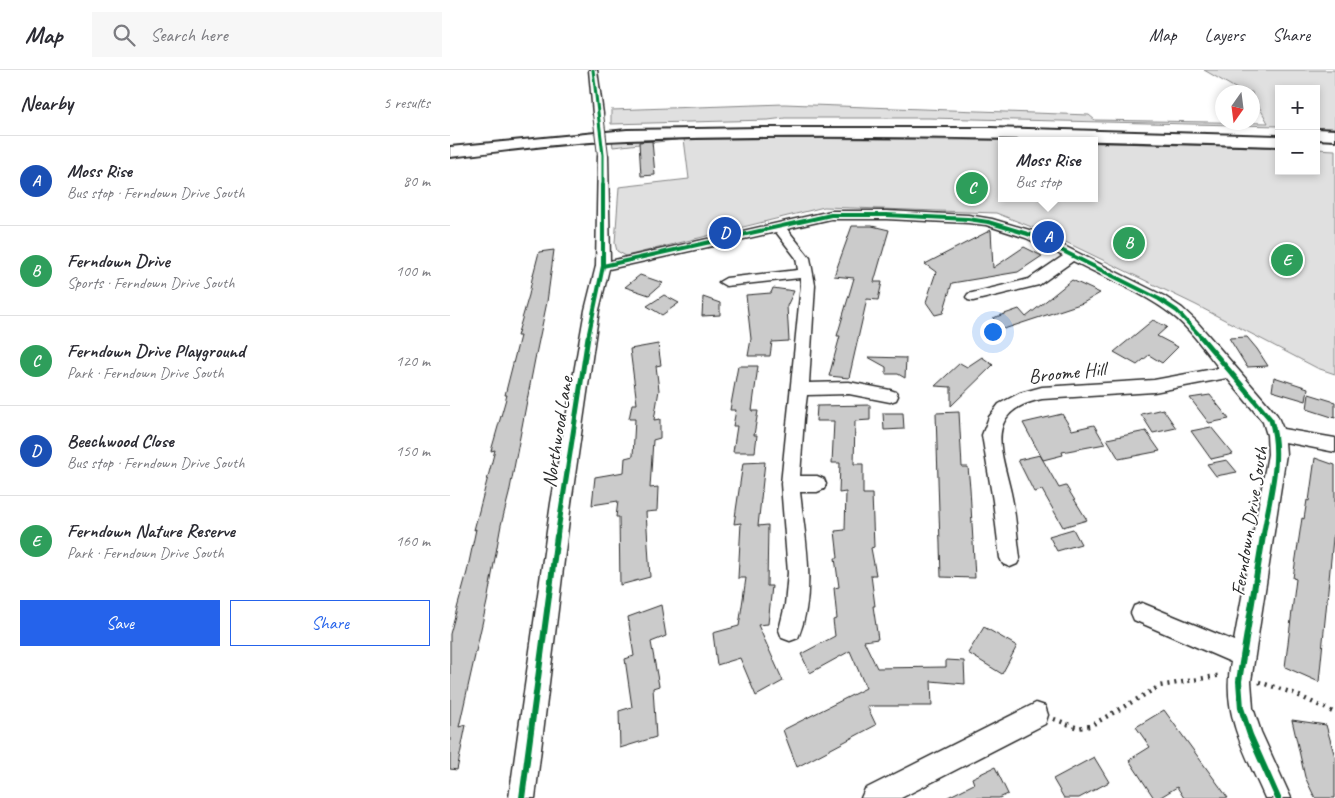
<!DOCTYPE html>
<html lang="en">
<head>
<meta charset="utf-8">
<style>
	:root { --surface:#fff; --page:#f7f7f7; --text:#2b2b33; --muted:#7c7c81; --line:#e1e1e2; --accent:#2563eb }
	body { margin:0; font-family:Caveat,sans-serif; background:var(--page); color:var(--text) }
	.controls { position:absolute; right:15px; top:15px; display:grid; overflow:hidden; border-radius:0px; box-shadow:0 2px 8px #0003 }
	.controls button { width:45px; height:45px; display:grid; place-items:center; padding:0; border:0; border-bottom:1px solid var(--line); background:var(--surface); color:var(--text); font:25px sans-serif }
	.compass { position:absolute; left:765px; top:15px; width:45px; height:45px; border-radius:50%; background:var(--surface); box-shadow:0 2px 8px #0003; rotate:194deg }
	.you { position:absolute; left:542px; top:261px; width:18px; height:18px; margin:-12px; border:4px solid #fff; border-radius:50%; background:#1a73e8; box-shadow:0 0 0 8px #1a73e833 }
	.badge { display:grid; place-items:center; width:32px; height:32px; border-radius:50%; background:var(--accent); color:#fff; font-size:16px; font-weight:700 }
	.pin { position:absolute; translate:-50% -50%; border:2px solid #fff; box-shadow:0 1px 5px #0006 }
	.popup { position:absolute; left:548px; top:67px; width:100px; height:65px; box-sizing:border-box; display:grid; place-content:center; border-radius:0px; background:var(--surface); filter:drop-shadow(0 1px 4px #0005); font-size:16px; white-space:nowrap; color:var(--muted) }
	.popup b { font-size:19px; color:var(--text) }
	.popup::after { content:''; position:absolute; left:50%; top:100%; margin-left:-10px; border:10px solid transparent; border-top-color:var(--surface) }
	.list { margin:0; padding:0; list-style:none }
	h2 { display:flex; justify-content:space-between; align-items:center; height:65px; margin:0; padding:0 20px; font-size:21px }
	h2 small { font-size:16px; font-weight:400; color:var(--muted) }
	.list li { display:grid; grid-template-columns:32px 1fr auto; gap:15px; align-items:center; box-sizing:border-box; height:90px; padding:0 20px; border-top:1px solid var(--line) }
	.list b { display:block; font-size:19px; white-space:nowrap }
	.list p { margin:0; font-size:16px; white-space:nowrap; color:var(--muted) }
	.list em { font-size:16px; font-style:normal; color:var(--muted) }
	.actions { display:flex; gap:10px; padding:15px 20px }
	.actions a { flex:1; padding:11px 0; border:1px solid var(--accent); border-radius:0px; text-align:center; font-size:18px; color:var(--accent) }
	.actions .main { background:var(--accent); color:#fff }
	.icon { flex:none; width:28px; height:28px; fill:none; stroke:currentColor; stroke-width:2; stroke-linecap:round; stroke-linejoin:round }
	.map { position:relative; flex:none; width:885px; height:728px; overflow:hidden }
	header { display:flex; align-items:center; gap:30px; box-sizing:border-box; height:70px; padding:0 25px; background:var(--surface); border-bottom:1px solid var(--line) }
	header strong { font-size:24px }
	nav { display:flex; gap:28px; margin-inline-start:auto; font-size:18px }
	.search { width:350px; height:45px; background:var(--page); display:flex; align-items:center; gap:12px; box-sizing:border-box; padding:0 18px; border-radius:0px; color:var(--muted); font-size:19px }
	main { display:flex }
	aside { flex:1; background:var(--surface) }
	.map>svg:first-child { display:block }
</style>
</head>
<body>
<header>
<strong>Map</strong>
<div class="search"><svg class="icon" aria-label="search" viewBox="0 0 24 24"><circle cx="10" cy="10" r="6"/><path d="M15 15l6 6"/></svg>Search here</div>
<nav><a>Map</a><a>Layers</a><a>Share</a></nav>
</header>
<main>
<aside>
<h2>Nearby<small>5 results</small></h2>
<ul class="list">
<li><span class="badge" style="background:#1a4fb4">A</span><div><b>Moss Rise</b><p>Bus stop · Ferndown Drive South</p></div><em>80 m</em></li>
<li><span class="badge" style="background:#2e9e5b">B</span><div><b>Ferndown Drive</b><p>Sports · Ferndown Drive South</p></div><em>100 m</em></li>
<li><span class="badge" style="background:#2e9e5b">C</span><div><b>Ferndown Drive Playground</b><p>Park · Ferndown Drive South</p></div><em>120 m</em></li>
<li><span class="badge" style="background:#1a4fb4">D</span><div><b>Beechwood Close</b><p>Bus stop · Ferndown Drive South</p></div><em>150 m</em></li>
<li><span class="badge" style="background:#2e9e5b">E</span><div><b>Ferndown Nature Reserve</b><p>Park · Ferndown Drive South</p></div><em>160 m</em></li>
</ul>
<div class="actions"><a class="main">Save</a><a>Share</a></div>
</aside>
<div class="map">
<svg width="885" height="728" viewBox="0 0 885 728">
	<rect width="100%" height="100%" fill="#fff"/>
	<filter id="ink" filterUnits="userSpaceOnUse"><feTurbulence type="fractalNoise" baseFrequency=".02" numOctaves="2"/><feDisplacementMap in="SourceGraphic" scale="10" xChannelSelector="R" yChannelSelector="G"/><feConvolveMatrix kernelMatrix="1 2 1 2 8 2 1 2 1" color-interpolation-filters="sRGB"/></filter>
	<g filter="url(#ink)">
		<path fill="#e0e0e0" stroke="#868686" d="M 754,0 L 885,0 L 885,58 L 866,58 L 866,19 L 829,19 L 829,56 L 478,48 L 335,48 L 318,50 L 161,54 L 161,40 L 334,34 L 639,45 L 645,50 L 818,53 L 806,31 L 803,29 L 802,22 L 792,22 Z
			M 314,66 L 326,68 L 595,71 L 552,71 L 552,128 L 644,128 L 644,72 L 829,77 L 829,101 L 866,101 L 866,79 L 885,80 L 885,304 L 867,298 L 746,235 L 597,163 L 546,143 L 374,137 L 176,186 L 167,181 L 165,173 L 169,117 L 239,109 L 234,69 L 163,77 L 162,70 Z"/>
		<path fill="#cbcbcb" stroke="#2b2b2b" d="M 202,71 L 205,105 L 191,106 L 189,72 Z
			M 402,156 L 422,156 L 439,160 L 424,212 L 432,212 L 428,230 L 417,229 L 399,308 L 379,306 L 390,266 L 387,266 L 404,208 L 384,206 Z
			M 541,160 L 543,198 L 574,177 L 592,186 L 568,202 L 502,213 L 493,243 L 485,245 L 476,232 L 486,202 L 475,194 Z
			M 104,180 L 97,232 L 85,289 L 59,424 L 51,455 L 37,532 L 9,657 L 16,655 L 7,700 L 0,699 L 0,564 L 17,502 L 26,459 L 24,460 L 45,380 L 41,381 L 57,325 L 55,325 L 70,266 L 67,266 L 79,225 L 82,209 L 89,182 Z
			M 190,205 L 213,213 L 199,225 L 175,217 Z
			M 622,210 L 650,223 L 633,233 L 554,259 L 543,248 L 569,239 L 576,247 Z
			M 323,218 L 344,221 L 337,236 L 339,271 L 322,272 L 320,286 L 298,286 L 301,269 L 296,225 L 321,223 Z
			M 214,225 L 229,233 L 212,245 L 197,236 Z
			M 253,227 L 270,233 L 270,245 L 252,246 Z
			M 703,250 L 717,257 L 707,266 L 728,277 L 712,293 L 699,285 L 687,295 L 664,282 Z
			M 797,267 L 807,279 L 818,296 L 797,297 L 779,268 Z
			M 208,274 L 211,295 L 206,296 L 209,320 L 204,350 L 210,349 L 210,368 L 203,370 L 200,418 L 208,417 L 207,441 L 196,442 L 200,507 L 170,515 L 169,447 L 166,447 L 168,431 L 142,435 L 145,407 L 174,402 L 175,388 L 183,386 L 185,349 L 179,349 L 182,334 L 187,334 L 180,279 Z
			M 418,287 L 456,288 L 455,308 L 448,304 L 436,304 L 436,297 Z
			M 532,287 L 543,295 L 501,336 L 501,317 L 485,316 L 510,293 L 517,297 Z
			M 288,296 L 308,296 L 302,341 L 308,341 L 304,365 L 307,365 L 305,382 L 283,382 L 287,356 L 283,356 L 286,340 L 280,340 Z
			M 824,307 L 858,318 L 856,331 L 822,321 Z
			M 859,324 L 885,332 L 885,348 L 857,339 Z
			M 760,325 L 779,349 L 759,353 L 740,328 Z
			M 420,335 L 420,350 L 405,351 L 404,394 L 413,394 L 413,424 L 422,424 L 424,477 L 421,478 L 426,505 L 421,505 L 425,536 L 423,536 L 428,569 L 414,571 L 427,598 L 496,597 L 496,590 L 514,591 L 515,614 L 481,611 L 482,636 L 417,636 L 426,655 L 347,697 L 333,660 L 416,618 L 400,581 L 360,603 L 351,584 L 385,566 L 383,550 L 387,549 L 384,518 L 389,517 L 385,488 L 388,488 L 385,461 L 395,460 L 396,422 L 389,423 L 390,393 L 382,393 L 384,351 L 366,351 L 367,336 Z
			M 713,339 L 726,358 L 703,363 L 691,344 Z
			M 509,342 L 512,397 L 518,397 L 520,418 L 525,508 L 491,507 L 486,343 Z
			M 433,343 L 453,343 L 454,359 L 434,360 Z
			M 612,344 L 622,360 L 644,355 L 655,374 L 612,382 L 613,385 L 593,390 L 573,353 Z
			M 761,357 L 783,384 L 761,389 L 741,361 Z
			M 696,361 L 710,381 L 669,389 L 657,369 Z
			M 590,385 L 609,418 L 616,416 L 637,450 L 613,457 L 592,420 L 584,422 L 568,390 Z
			M 865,388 L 885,395 L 885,448 L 869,612 L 835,597 L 846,509 L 843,508 L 852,448 L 854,449 L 857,430 L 859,431 Z
			M 777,390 L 787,402 L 766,406 L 757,394 Z
			M 315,392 L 308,456 L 318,455 L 317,516 L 322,516 L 318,554 L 308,555 L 333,611 L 306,626 L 290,588 L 267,595 L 263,563 L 289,556 L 296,508 L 288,508 L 291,453 L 284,454 L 293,393 Z
			M 623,459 L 631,474 L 607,481 L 599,466 Z
			M 211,535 L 216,566 L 201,572 L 209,616 L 203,618 L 206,667 L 170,678 L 169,641 L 182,637 L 175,589 L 184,586 L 178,547 Z
			M 534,557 L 567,576 L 552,604 L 518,583 Z
			M 714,640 L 778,728 L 734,728 L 727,717 L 709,728 L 704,728 L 679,690 L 700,677 L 686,657 Z
			M 842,650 L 876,655 L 885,687 L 885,728 L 865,728 L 855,707 Z
			M 644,687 L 659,712 L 629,728 L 614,728 L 603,709 Z
			M 545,697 L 558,724 L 549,728 L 496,728 L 524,714 L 522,708 Z"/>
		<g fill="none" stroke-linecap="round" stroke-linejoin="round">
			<g stroke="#2b2b2b" stroke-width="3">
				<path id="minor" d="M 139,0 L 147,0 L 153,44 L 148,47 L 143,44 Z
					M 153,82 L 158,85 L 160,191 L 381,141 L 436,141 L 518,145 L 542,149 L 586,162 L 714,226 L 732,238 L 746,251 L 827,345 L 833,359 L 885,368 L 885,382 L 835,372 L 836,384 L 801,611 L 803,638 L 811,662 L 841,728 L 815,728 C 795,682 771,644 781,592 L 684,550 L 681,543 L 684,536 L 692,533 L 784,571 L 818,384 L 817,365 L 813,352 L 777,308 L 704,322 L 592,329 C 532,341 552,382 561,423 C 566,445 567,467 570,488 L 567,494 L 560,497 L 553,494 L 550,488 L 543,431 L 532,365 L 539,347 L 549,334 L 570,323 L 592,317 L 704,310 L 769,298 C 754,280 740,258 721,244 C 692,222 655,208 623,191 L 589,215 L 523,231 L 518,230 L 516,227 L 518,224 L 579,209 L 613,186 L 576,168 L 536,155 L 518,153 L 436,149 L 381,149 L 337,159 L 360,188 L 365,215 L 359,313 L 399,312 L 440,320 L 446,322 L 448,326 L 446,330 L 440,332 L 399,324 L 357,325 L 354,348 L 350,406 L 367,406 L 374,409 L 376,414 L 374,419 L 367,422 L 350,422 C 355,469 367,522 348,568 L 340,571 L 332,568 L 329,560 L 335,535 L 338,503 L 331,414 L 351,215 L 350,208 L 276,216 L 269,212 L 276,208 L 348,200 L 346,188 L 326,162 L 159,199 L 149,240 L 121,433 L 85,728 L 59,728 L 101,433 L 135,240 L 146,196 L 148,85 Z
					M 586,633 L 595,636 L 598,645 L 595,654 L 451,728 L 411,728 L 415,719 Z"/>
			</g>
			<g stroke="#2b2b2b" stroke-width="4">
				<path id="highway" d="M 312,58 L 540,58 L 829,66 L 829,76 C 612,70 395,62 178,70 C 119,72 59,80 0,87 L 0,77 L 177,60 Z
					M 866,59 L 885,60 L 885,70 L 866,69 Z"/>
			</g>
			<path stroke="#2b2b2b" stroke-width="4.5" stroke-dasharray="2 5" stroke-linecap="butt" d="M 809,612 L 843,623 L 885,643
				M 604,649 L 628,658 L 640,656 L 710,616 L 772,605"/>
			<use href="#minor" fill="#fff" fill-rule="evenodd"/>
			<use href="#highway" fill="#fff" fill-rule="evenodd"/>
			<g stroke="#2b2b2b" stroke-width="12" stroke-linecap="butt">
				<path id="minor-bridge" d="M 148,44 L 153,85"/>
			</g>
			<use href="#minor-bridge" stroke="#fff" stroke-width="10"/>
			<g stroke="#fff" stroke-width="5">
				<path id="cycleway-far3" d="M 143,0 L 153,85 L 153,116"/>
			</g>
			<g stroke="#fff" stroke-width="6">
				<path id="cycleway-far2" d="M 153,196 L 381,145 L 436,145 L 518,149 L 538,152 L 581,165 L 709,229 L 727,241 L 752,268
					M 138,268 L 153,196 L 153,115"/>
			</g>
			<g stroke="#fff" stroke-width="8">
				<path id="cycleway-far1" d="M 751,267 L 821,350 C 833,387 819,429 813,467
					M 107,467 L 138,267"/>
			</g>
			<g stroke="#fff" stroke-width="9">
				<path id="cycleway" d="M 813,466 L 789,611 L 791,638 L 800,665 L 828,728
					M 72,728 L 107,466"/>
			</g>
			<use href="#cycleway-far3" stroke="#00873e" stroke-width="3"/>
			<use href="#cycleway-far2" stroke="#00873e" stroke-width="4"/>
			<use href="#cycleway-far1" stroke="#00873e" stroke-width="5"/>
			<use href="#cycleway" stroke="#00873e" stroke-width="6"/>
		</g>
	</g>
	<g text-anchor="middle" stroke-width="4" stroke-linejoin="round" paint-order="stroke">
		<g font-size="20" fill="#2b2b2b" stroke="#fff">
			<text transform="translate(617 302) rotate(-6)" y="7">Broome Hill</text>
			<text transform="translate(107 362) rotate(-81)" y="7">Northwood Lane</text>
			<text transform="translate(799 451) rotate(-81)" y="7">Ferndown Drive South</text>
		</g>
	</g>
</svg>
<div class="controls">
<button>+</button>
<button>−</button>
</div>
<svg class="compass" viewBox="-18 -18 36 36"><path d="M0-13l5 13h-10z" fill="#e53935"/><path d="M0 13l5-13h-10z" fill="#7c7c81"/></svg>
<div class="you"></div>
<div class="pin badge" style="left:598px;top:167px;background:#1a4fb4">A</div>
<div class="popup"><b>Moss Rise</b>Bus stop</div>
<div class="pin badge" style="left:679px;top:173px;background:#2e9e5b">B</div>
<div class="pin badge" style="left:522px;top:118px;background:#2e9e5b">C</div>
<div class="pin badge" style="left:275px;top:163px;background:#1a4fb4">D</div>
<div class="pin badge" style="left:837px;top:190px;background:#2e9e5b">E</div>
</div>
</main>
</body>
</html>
